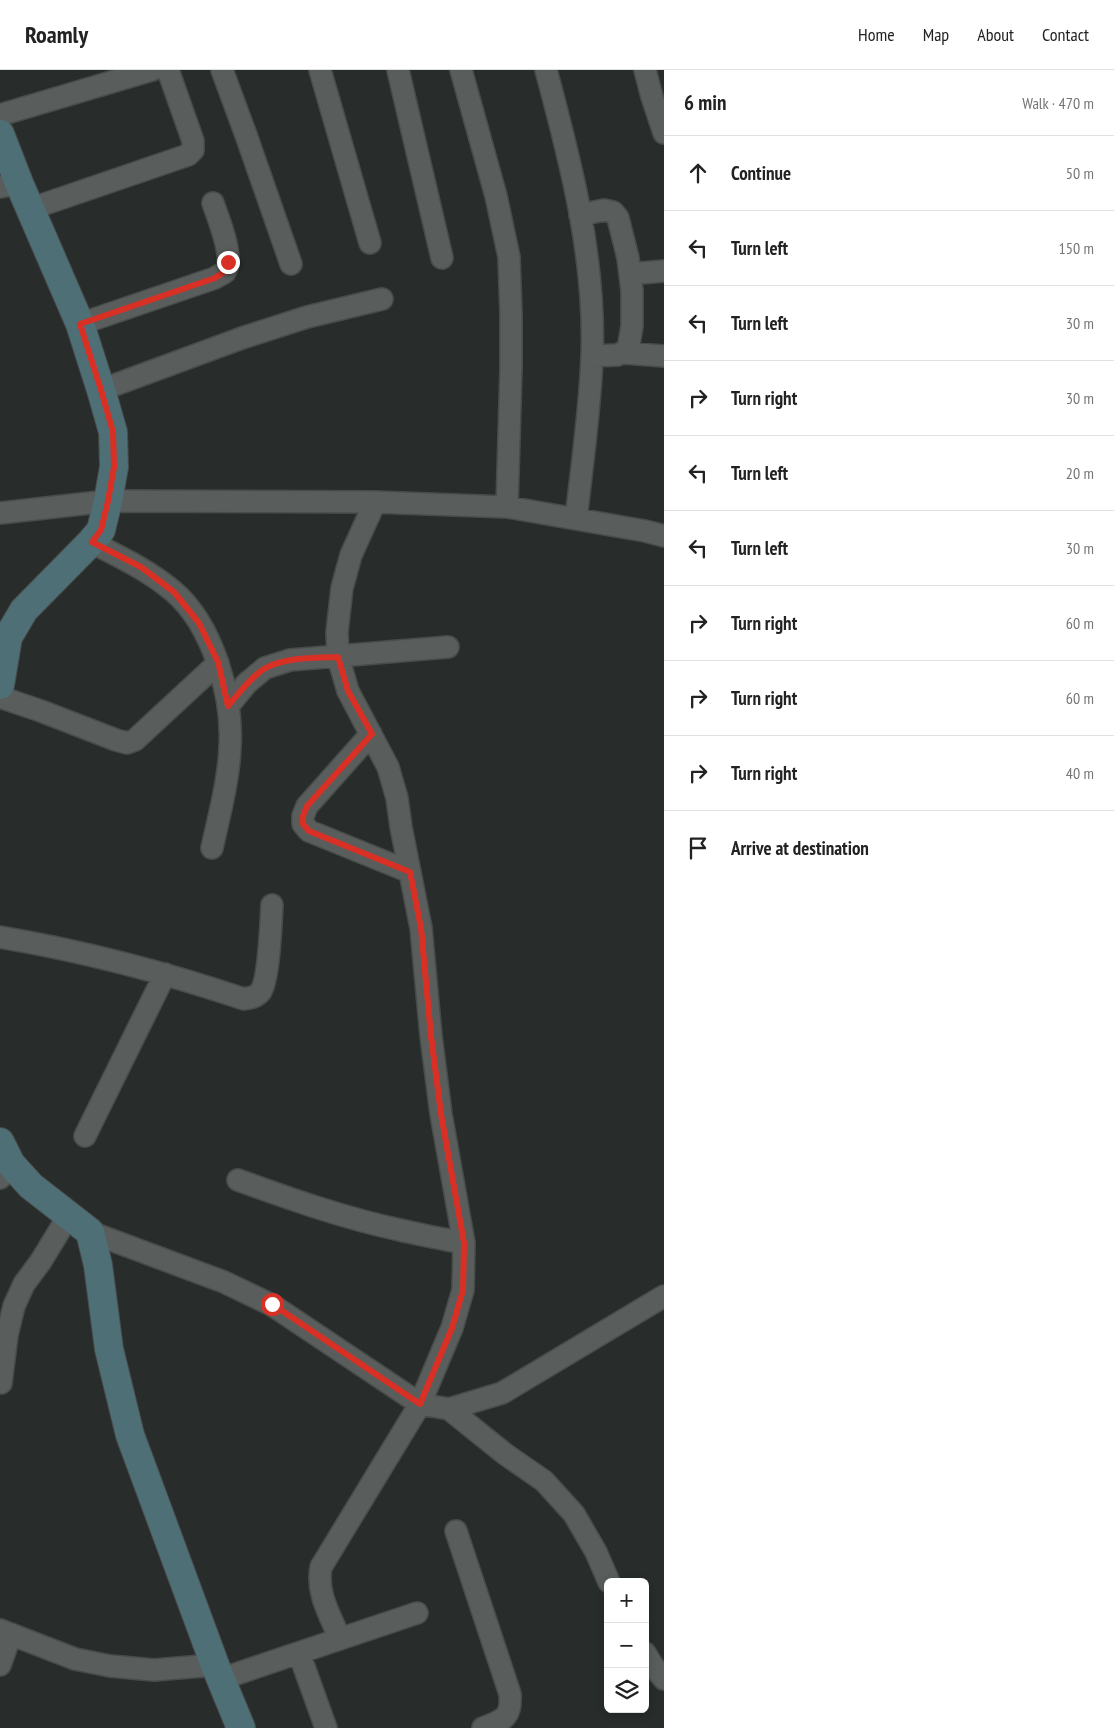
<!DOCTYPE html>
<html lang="en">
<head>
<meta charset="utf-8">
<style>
	:root { --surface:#fff; --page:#f2f2f2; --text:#222; --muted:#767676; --line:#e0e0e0 }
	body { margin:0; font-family:"PT Sans Narrow",sans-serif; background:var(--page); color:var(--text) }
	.controls { position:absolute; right:15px; bottom:15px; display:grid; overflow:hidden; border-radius:8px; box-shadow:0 2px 8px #0003 }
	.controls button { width:45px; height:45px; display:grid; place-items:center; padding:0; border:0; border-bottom:1px solid var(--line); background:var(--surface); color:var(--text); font:25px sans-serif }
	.stop { position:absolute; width:15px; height:15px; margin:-11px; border:4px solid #d93025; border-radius:50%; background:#fff }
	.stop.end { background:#d93025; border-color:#fff; box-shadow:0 1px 5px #0008 }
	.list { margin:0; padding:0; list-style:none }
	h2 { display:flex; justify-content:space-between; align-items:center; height:65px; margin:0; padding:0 20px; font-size:21px }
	h2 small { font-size:16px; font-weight:400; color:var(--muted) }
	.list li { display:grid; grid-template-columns:32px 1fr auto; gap:15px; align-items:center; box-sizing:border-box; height:75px; padding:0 20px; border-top:1px solid var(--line) }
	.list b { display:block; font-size:19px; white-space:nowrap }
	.list em { font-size:16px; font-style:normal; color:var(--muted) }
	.icon { flex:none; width:28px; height:28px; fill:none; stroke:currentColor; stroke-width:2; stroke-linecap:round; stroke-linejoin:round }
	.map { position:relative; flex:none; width:664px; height:1658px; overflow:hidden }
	header { display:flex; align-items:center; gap:30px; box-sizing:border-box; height:70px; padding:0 25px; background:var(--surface); border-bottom:1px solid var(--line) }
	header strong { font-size:24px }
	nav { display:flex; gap:28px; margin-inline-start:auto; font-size:18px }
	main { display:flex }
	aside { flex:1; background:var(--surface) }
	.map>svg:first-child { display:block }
</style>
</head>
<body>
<header>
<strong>Roamly</strong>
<nav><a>Home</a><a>Map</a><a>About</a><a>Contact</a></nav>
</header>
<main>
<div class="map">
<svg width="664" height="1658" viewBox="0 0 664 1658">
	<rect width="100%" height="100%" fill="#282d2c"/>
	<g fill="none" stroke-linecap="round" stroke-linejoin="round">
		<g stroke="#474b4a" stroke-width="24">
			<path id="street" d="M 222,0 L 246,65 L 291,194
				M 320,0 L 370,173
				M 398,0 L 442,188
				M 461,0 L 496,126 L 509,187 L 511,244 L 511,298 L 507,437
				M 546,0 C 571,93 596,190 592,287 C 590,341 582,395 576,449
				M 645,0 L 652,27 L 664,63
				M 0,45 L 152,0
				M 0,117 L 19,113
				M 30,139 L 188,85 L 193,80 L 193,71 L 168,0
				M 580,145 L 604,140 L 613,142 L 618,148 L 628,188 L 632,221 L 632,256 L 628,280 L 617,285 L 592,286
				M 630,204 L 664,201
				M 80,254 L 215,208 C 217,206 223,204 225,202 C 235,188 218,148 213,133
				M 624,283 L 664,286
				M 101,320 L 242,268 L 307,247 L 382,229
				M 0,443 L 108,431 L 375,432 L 507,437 L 645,461 L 664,466
				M 91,472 C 120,487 148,500 173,521 C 213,555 233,626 230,677 C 229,709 219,746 212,778
				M 0,627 L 41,641 L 116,670 L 127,673 L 135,670 L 218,593
				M 228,636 L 247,613 L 265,598 L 290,590 L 448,577
				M 371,664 L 307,736 L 303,746 L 303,754 L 309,761 L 410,802
				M 0,867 C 83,881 164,902 244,929 C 250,928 257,927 261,921 C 269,908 271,853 272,835
				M 85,1066 L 165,904
				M 0,1108 L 11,1094
				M 238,1110 C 290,1129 344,1148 400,1160 C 421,1165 443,1169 464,1173
				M 90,1162 L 224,1212 L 272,1235 L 420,1334 L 449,1339 L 502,1323 L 664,1226
				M 1,1313 L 7,1265 L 14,1236 L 24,1214 L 41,1191 L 69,1145
				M 449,1339 L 505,1384 L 544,1411 L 574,1444 L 596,1482 L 609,1512
				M 456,1461 L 510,1624 C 512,1648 503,1650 483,1658
				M 0,1560 L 75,1589 L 110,1596 L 154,1600 L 215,1595
				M 340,1569 C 330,1545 316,1523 321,1497 L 420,1334 L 452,1258 L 463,1220 L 464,1173 L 441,1044 L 431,966 L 421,858 L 401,757 L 397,728 L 388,697 L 348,621 L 338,587 L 337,562 L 342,518 L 351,485 L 375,432
				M 299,1583 L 326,1658
				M 645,1583 L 653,1596 L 664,1609
				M 0,1595 L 11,1564
				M 221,1609 L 417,1543"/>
		</g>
		<g stroke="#474b4a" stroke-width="30">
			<path id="secondary" d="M 0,64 L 19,113 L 80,254 L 101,320 L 113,362 L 114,397 L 108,431 L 101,460 L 91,472 L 24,540 L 8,567 L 0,615
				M 0,1072 L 11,1094 L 31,1116 L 90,1162 L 98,1195 L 109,1279 L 130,1365 L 215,1595 L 241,1658"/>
		</g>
		<use href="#street" stroke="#595e5d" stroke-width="21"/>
		<use href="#secondary" stroke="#4f6f76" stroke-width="28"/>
	</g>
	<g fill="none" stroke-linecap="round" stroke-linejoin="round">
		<path stroke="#d93025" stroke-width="6" d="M 228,192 L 224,202 L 215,208 L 80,254 L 101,320 L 113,362 L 114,397 L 108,431 L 101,460 L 92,472 L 141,497 L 174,522 L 199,553 L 218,592 L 228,636 C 239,623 250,608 264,599 C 284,587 315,588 338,587 L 348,621 L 372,664 L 307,736 L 303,746 L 303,754 L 309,761 L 410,802 L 421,858 L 431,966 L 441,1044 L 464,1173 L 463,1220 L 452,1258 L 420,1334 L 272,1234"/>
	</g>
</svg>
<div class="controls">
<button>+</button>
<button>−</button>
<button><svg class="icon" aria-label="layers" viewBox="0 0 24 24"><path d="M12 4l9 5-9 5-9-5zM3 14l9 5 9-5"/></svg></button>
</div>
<div class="stop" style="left:272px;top:1234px"></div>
<div class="stop end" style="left:228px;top:192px"></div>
</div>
<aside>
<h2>6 min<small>Walk · 470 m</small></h2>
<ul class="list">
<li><svg class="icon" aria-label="ahead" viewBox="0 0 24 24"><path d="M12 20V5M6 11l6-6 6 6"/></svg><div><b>Continue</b></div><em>50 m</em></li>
<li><svg class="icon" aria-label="left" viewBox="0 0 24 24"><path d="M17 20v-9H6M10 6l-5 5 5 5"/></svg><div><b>Turn left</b></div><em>150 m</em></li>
<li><svg class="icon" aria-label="left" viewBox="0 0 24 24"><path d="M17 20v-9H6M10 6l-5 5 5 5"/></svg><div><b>Turn left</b></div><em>30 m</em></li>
<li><svg class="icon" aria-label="right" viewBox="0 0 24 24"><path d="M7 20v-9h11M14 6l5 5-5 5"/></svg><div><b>Turn right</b></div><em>30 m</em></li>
<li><svg class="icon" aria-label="left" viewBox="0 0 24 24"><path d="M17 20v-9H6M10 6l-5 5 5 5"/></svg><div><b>Turn left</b></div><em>20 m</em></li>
<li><svg class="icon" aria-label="left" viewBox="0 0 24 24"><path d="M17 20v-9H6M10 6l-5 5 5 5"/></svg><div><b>Turn left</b></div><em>30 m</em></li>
<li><svg class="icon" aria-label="right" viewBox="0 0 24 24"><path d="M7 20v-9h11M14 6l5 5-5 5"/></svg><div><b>Turn right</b></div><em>60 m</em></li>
<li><svg class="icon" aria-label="right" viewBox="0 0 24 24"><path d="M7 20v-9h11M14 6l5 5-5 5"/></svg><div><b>Turn right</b></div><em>60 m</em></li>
<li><svg class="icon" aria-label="right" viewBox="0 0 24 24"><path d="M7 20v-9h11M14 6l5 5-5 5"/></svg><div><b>Turn right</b></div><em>40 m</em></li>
<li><svg class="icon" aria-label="arrive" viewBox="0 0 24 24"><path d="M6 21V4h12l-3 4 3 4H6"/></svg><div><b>Arrive at destination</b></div></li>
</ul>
</aside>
</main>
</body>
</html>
